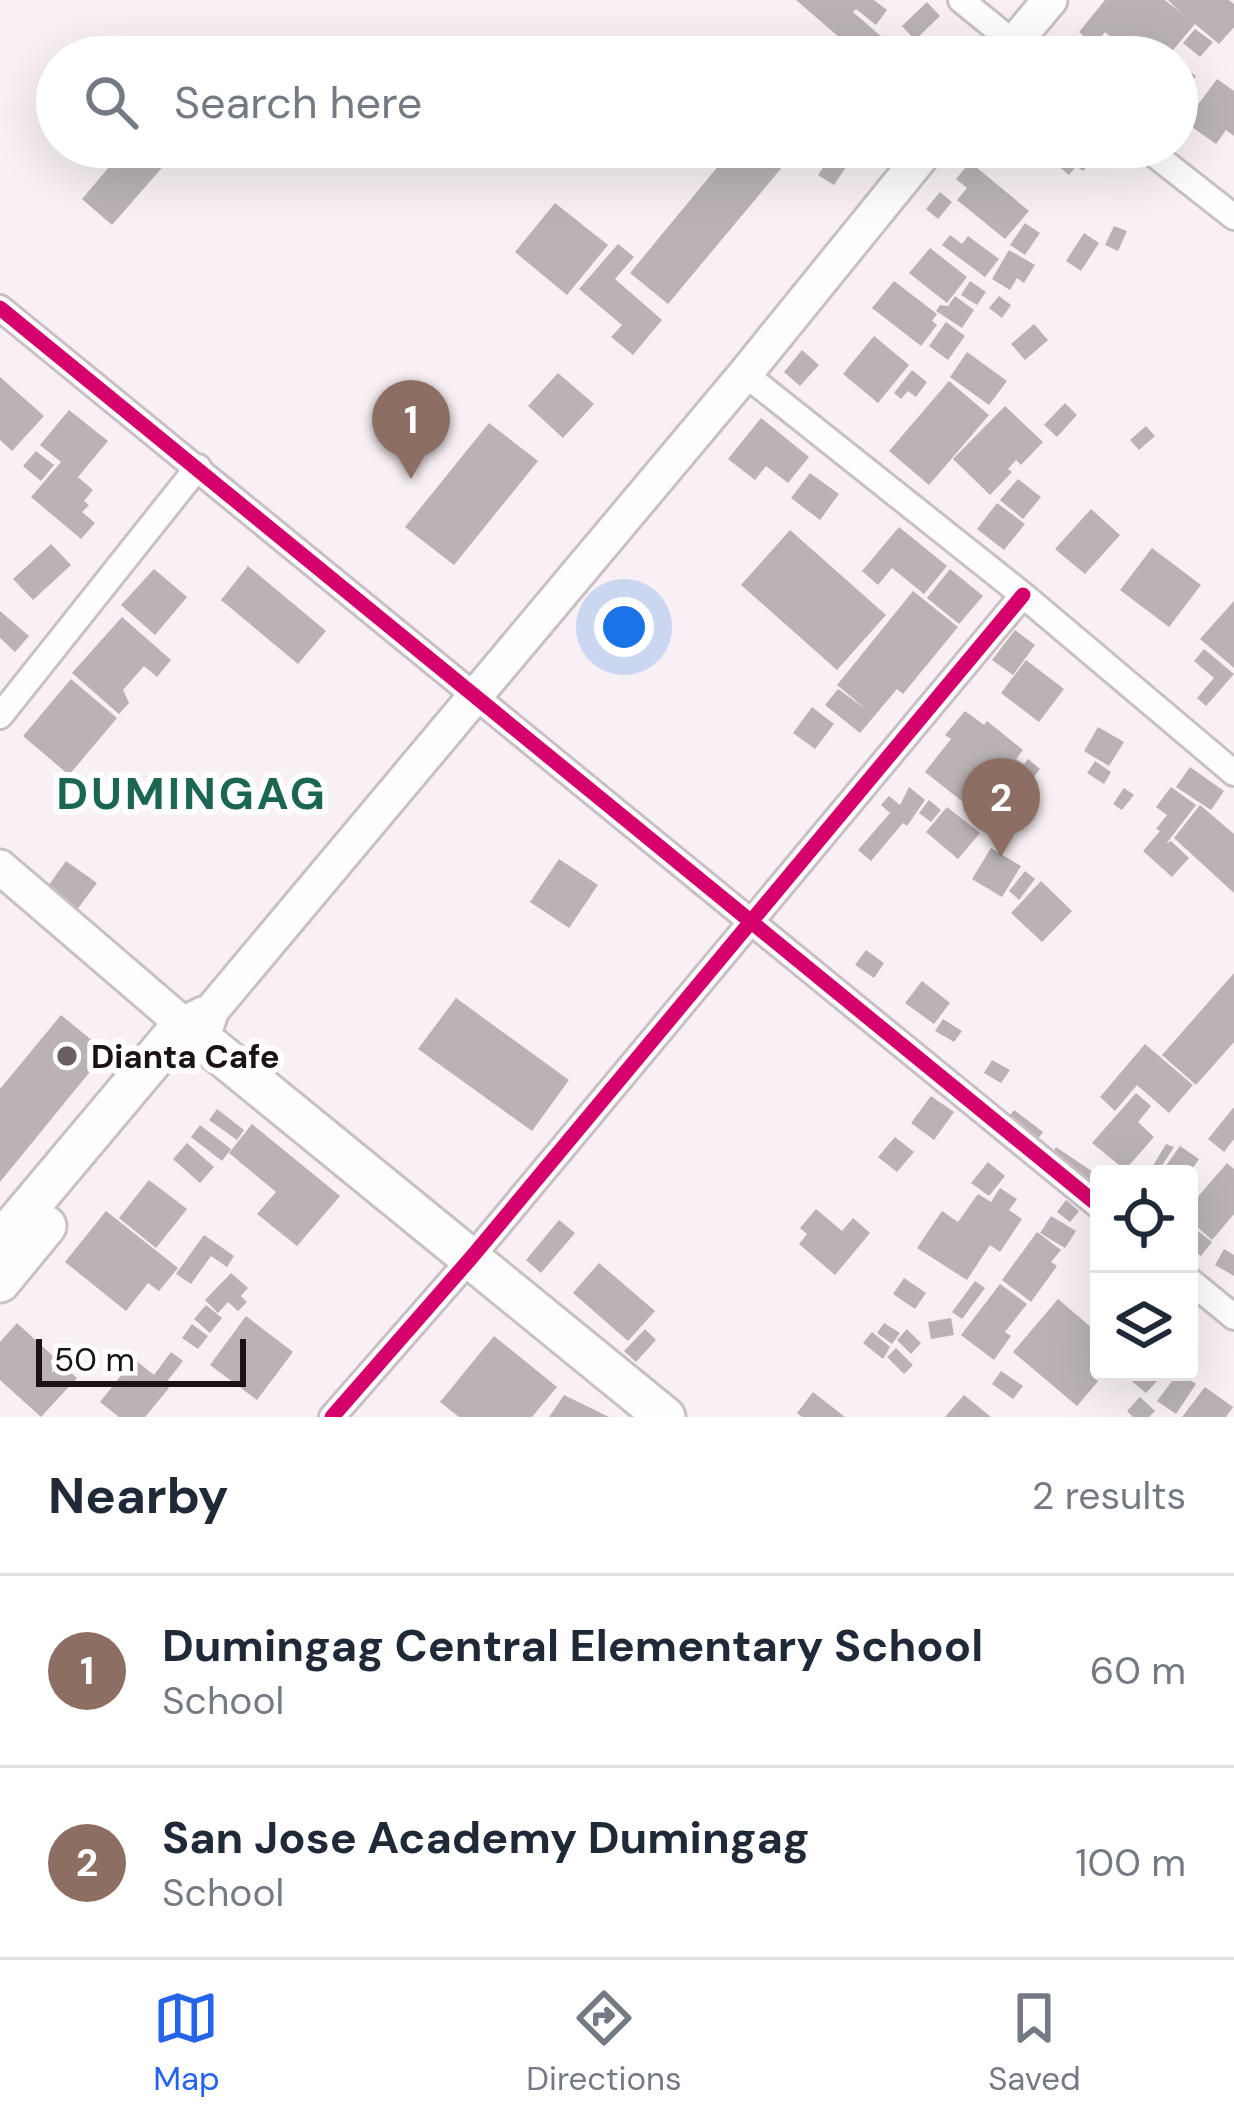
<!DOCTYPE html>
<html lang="en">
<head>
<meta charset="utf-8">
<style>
	:root { --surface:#fff; --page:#f2f2f3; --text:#1f2937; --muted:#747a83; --line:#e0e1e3; --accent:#2563eb }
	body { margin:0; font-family:"DM Sans",sans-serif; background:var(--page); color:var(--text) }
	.controls { position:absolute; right:36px; bottom:36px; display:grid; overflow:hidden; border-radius:12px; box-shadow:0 12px 48px #0002 }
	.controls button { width:108px; height:108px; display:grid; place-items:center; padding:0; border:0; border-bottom:3px solid var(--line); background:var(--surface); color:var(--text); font:60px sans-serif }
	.scale { position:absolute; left:36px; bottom:30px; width:210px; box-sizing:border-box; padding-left:12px; border:6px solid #1b1216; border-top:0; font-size:33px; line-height:42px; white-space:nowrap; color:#1b1216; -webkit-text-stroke:9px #fff; paint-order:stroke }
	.you { position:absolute; left:624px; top:627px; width:42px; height:42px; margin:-30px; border:9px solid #fff; border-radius:50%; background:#1a73e8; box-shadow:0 0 0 18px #1a73e833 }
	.badge { display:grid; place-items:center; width:78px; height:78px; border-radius:50%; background:var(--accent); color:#fff; font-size:39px; font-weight:700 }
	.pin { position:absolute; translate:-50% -99px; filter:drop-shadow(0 3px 6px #0008) }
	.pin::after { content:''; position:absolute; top:63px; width:42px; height:36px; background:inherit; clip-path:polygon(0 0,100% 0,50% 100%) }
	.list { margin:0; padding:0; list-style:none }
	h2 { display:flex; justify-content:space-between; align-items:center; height:156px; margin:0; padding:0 48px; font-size:51px }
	h2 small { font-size:39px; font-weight:400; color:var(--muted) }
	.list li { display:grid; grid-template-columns:78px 1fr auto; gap:36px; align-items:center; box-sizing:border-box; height:192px; padding:0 48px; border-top:3px solid var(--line) }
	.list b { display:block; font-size:45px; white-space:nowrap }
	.list p { margin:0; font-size:39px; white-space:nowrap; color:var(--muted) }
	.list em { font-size:39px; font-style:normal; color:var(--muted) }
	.icon { flex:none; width:66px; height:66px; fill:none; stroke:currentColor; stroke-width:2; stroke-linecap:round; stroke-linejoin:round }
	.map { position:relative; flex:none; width:1234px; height:1417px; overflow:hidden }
	.search { position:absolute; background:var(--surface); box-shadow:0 12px 48px #0002; left:36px; right:36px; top:36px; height:132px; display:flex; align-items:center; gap:30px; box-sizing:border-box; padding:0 42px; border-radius:66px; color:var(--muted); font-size:45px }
	.sheet { height:540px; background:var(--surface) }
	nav { display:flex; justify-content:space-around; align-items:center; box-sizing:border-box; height:168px; border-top:3px solid var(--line); background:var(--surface); font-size:33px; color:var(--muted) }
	nav a { display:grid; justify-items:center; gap:6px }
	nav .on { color:var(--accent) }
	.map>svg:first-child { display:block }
</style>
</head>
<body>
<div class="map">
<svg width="1234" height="1417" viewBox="0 0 1234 1417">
	<rect width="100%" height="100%" fill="#f8f0f4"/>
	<path fill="#bab2b5" d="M 796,0 L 874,0 L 887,10 L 876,25 L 856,9 L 853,12 L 905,57 L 862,57 Z
		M 1105,0 L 1165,0 L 1180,12 L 1168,0 L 1229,0 L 1234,4 L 1234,27 L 1219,44 L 1195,24 L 1167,57 L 1135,57 L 1105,32 L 1094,45 L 1079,32 Z
		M 927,2 L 940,16 L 915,40 L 902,26 Z
		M 1195,29 L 1213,42 L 1200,57 L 1183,43 Z
		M 1182,66 L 1196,76 L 1177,100 L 1177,71 Z
		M 1217,79 L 1234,91 L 1234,136 L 1226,130 L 1216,144 L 1185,122 Z
		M 126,147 L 180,147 L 112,225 L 82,199 Z
		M 734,147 L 799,147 L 668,304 L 630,273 Z
		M 1029,147 L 1063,147 L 1052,163 Z
		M 1069,147 L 1082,147 L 1095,158 L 1083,171 L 1076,166 L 1069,175 L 1055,163 Z
		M 837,148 L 852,158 L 834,185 L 818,175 Z
		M 970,162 L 1029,211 L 1005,239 L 957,200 L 967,188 L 956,179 Z
		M 940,192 L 952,202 L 938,219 L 926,209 Z
		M 555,203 L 608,245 L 567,295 L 515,252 Z
		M 1025,223 L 1040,233 L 1025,255 L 1010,245 Z
		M 1114,226 L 1127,231 L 1118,251 L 1105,245 Z
		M 1084,233 L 1099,243 L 1081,271 L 1066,261 Z
		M 950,235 L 962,244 L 968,236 L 999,259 L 985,277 L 942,245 Z
		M 618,244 L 634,257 L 615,279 L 662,320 L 633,355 L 611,337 L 622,325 L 579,289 Z
		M 930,248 L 967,277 L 947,303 L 909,273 Z
		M 1009,250 L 1035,265 L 1024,283 L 1017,278 L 1010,290 L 992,279 Z
		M 894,281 L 937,314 L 932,321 L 937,325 L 921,346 L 872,308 Z
		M 970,281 L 986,292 L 977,305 L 961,295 Z
		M 955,296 L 974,310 L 962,328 L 936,311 L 940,305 L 948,306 Z
		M 999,296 L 1011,305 L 1002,318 L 989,308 Z
		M 946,322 L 965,336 L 948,360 L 929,346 Z
		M 1034,324 L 1048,340 L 1025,360 L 1011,344 Z
		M 874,336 L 909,365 L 878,403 L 843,374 Z
		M 802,350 L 819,365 L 800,386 L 784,372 Z
		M 967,352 L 1007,381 L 989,405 L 950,377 Z
		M 912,370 L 927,382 L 916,397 L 908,391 L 901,399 L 894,393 Z
		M 558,373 L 594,404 L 563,438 L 528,406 Z
		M 0,377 L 44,416 L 12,451 L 0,440 Z
		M 949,381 L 989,415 L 929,485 L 889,451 Z
		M 1065,403 L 1077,415 L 1057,437 L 1044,425 Z
		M 1005,406 L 1043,442 L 1021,465 L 1016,460 L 1008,469 L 1012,472 L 990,495 L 953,459 Z
		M 69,410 L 108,441 L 78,477 L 93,490 L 84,501 L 89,505 L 82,512 L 95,523 L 81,539 L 31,497 L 61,462 L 40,445 Z
		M 761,418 L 809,457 L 788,483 L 766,466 L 755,480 L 728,459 Z
		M 489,423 L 538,461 L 454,565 L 405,527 Z
		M 1146,426 L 1155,436 L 1139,450 L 1130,440 Z
		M 36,451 L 54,465 L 41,481 L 23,466 Z
		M 810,473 L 839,494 L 820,520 L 791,498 Z
		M 1018,479 L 1041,497 L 1023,519 L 1000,500 Z
		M 997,503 L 1025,524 L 1004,550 L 977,529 Z
		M 1091,509 L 1120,535 L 1085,574 L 1055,549 Z
		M 899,527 L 947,566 L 924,594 L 892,568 L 878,585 L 862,571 Z
		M 790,530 L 886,615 L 837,670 L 741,585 Z
		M 51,544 L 71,565 L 33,600 L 13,579 Z
		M 1152,548 L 1201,585 L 1169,627 L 1120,590 Z
		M 248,566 L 326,631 L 298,664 L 221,600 Z
		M 154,569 L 187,597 L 155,635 L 121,605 Z
		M 950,569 L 983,596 L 959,624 L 927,598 Z
		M 913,591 L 958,627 L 903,694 L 897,689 L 860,733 L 825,705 L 838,689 L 867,710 L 837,685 Z
		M 1234,601 L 1234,668 L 1200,639 Z
		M 0,611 L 29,636 L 15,652 L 0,638 Z
		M 122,617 L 171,660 L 157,677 L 144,666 L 123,690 L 129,703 L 119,714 L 72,673 Z
		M 1015,630 L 1035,645 L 1013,675 L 992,660 Z
		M 1204,649 L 1234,674 L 1206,706 L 1197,698 L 1214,678 L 1194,661 Z
		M 1026,660 L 1064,689 L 1039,722 L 1001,693 Z
		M 71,679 L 117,718 L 69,775 L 23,736 Z
		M 812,707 L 834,724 L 815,749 L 793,733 Z
		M 965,711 L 984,725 L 987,721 L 1023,750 L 1016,759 L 1024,764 L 1028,759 L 1040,769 L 1025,788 L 1016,781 L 994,809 L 977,795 L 968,806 L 925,772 L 951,739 L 945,735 Z
		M 1098,727 L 1124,742 L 1109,766 L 1084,751 Z
		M 1095,761 L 1111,772 L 1104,784 L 1087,773 Z
		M 1190,767 L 1224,791 L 1211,810 L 1176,787 Z
		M 909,787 L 925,800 L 907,826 L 903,823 L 871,861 L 858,850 L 890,813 L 881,805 L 889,796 L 900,805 Z
		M 1171,787 L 1196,805 L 1166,844 L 1171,841 L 1189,858 L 1172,877 L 1143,851 L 1160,831 L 1156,829 L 1167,815 L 1156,807 Z
		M 1124,788 L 1134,795 L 1122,810 L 1113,804 Z
		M 929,800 L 941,810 L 931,822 L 919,813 Z
		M 1200,805 L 1234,834 L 1234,893 L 1174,838 Z
		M 947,807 L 980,833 L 958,859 L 926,832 Z
		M 991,848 L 1021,866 L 1002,897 L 972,879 Z
		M 559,859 L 598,885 L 569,928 L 530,902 Z
		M 66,861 L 97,883 L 76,911 L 46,889 Z
		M 1025,871 L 1035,879 L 1019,900 L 1009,891 Z
		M 1041,881 L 1072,911 L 1042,942 L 1011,913 Z
		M 866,950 L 884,963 L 874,978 L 855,965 Z
		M 1234,973 L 1234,1042 L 1196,1085 L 1162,1055 Z
		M 922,981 L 950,1003 L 934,1024 L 905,1003 Z
		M 456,998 L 569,1080 L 532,1131 L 418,1049 Z
		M 61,1015 L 106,1052 L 0,1182 L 0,1089 Z
		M 943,1019 L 962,1031 L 954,1042 L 935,1031 Z
		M 1145,1044 L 1193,1085 L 1169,1113 L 1137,1085 L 1115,1111 L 1100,1097 Z
		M 992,1060 L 1010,1070 L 1001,1083 L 984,1073 Z
		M 1136,1093 L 1151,1106 L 1138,1122 L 1154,1137 L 1125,1170 L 1092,1143 Z
		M 931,1096 L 954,1112 L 934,1140 L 911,1123 Z
		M 1234,1107 L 1234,1139 L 1224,1152 L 1208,1139 Z
		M 217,1109 L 244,1130 L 237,1140 L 209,1120 Z
		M 1014,1110 L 1043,1132 L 1036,1141 L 1007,1119 Z
		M 252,1124 L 340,1196 L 297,1246 L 257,1214 L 276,1192 L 229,1153 Z
		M 200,1125 L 231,1149 L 222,1161 L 191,1137 Z
		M 895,1137 L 914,1152 L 897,1172 L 878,1157 Z
		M 187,1143 L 214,1167 L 200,1183 L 173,1159 Z
		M 1166,1144 L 1174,1147 L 1157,1173 L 1151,1169 Z
		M 1180,1146 L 1199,1159 L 1189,1174 L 1160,1174 Z
		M 1056,1147 L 1099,1176 L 1099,1190 L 1050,1156 Z
		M 988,1162 L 1005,1176 L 989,1196 L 971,1183 Z
		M 1227,1163 L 1234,1169 L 1234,1214 L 1212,1240 L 1189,1220 L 1189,1207 Z
		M 149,1180 L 187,1209 L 156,1248 L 119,1218 Z
		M 1000,1188 L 1017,1199 L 1009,1210 L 1022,1219 L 1000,1252 L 990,1245 L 967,1280 L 917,1248 L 942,1211 L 958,1222 L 978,1194 L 991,1202 Z
		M 1066,1200 L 1079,1211 L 1070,1222 L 1057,1212 Z
		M 816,1209 L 842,1231 L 853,1218 L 870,1233 L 835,1275 L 799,1244 L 807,1234 L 800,1228 Z
		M 106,1211 L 178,1268 L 159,1291 L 148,1283 L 126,1311 L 65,1262 Z
		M 1051,1216 L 1076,1231 L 1065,1248 L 1040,1233 Z
		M 559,1220 L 575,1233 L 541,1273 L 526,1260 Z
		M 1189,1224 L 1212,1242 L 1201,1256 L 1189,1247 Z
		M 1037,1232 L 1061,1250 L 1051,1262 L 1057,1266 L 1031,1302 L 1002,1280 Z
		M 204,1235 L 234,1256 L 227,1267 L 211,1256 L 191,1284 L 176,1274 Z
		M 1224,1249 L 1234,1255 L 1234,1276 L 1215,1265 Z
		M 599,1263 L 655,1311 L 628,1341 L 573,1293 Z
		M 231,1273 L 248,1288 L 241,1296 L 247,1302 L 238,1311 L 228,1302 L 218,1313 L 205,1300 Z
		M 904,1278 L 926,1293 L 915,1309 L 893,1294 Z
		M 975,1281 L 985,1288 L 962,1319 L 952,1312 Z
		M 1000,1284 L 1027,1304 L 1005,1332 L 1011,1336 L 994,1360 L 961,1335 Z
		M 1058,1299 L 1099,1334 L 1099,1372 L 1106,1372 L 1077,1406 L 1013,1352 Z
		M 206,1305 L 222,1318 L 210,1333 L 194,1319 Z
		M 246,1316 L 293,1352 L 257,1400 L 210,1365 Z
		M 951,1318 L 954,1335 L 931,1339 L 928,1322 Z
		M 17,1323 L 77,1378 L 41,1417 L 0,1380 L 0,1342 Z
		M 884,1323 L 900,1333 L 892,1344 L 877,1333 Z
		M 192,1324 L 208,1336 L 198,1349 L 182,1338 Z
		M 645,1329 L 656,1340 L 636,1362 L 624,1351 Z
		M 907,1329 L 921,1343 L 911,1354 L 897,1340 Z
		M 872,1332 L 890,1347 L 883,1359 L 863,1343 Z
		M 494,1336 L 557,1387 L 532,1417 L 459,1417 L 440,1402 Z
		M 896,1348 L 913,1365 L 904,1374 L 887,1357 Z
		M 171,1352 L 183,1361 L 165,1384 L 169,1388 L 145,1417 L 119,1417 L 100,1402 L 134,1359 L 154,1375 Z
		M 1001,1371 L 1023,1386 L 1013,1399 L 992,1384 Z
		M 1135,1372 L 1149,1372 L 1158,1380 L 1146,1393 L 1129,1379 Z
		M 1179,1372 L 1196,1384 L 1176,1414 L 1157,1401 Z
		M 1205,1387 L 1233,1407 L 1226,1417 L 1182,1417 Z
		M 813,1392 L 845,1417 L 802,1417 L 797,1413 Z
		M 564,1395 L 609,1417 L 549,1417 Z
		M 964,1395 L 991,1417 L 945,1417 Z
		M 1140,1397 L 1155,1411 L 1149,1417 L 1133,1417 L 1127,1411 Z"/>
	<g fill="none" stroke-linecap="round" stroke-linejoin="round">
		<g stroke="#c8c0c4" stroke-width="30">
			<path id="street" d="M 961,0 L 1031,57
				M 1145,147 L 1234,217
				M 0,308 L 1099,1206
				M 745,374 L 1023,595 L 1234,773
				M 0,716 L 198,467
				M 1189,1280 L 1234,1317
				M 332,1417 L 471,1258 L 1023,595"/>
		</g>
		<g stroke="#c8c0c4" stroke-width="39">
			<path id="secondary" d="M 1002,57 L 1050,0
				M 0,867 L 183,1024 L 203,1014
				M 202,1039 L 212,1010 L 745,374 L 929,147"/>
		</g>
		<g stroke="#c8c0c4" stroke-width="45">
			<path id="primary" d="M 0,1242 L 183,1024 L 665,1417
				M 0,1282 L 46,1226"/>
		</g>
		<use href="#street" stroke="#fefdfd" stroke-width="24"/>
		<use href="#secondary" stroke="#fefdfd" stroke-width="33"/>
		<use href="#primary" stroke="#fefdfd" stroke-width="39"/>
		<g stroke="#fff" stroke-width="22">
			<path id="cycleway" d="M 0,308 L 1099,1206
				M 332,1417 L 471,1258 L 1023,595"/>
		</g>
		<use href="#cycleway" stroke="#d6006c" stroke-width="15"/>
	</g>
	<circle fill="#686064" stroke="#fff" stroke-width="4.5" cx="67" cy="1056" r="12"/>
	<g text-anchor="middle" stroke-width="12" stroke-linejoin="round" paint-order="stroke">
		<g font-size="33" font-weight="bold" fill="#1b1216" stroke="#fff" text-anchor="start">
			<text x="91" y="1068">Dianta Cafe</text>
		</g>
		<g font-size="45" font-weight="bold" letter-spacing="3" fill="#1a6652" stroke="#fff">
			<text x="192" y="809">DUMINGAG</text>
		</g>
	</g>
</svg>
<div class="controls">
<button><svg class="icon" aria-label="locate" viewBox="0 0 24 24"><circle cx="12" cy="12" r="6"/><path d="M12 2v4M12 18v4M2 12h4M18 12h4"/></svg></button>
<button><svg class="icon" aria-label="layers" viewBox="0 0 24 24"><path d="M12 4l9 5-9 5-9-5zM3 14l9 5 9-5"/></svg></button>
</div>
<div class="scale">50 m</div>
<div class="you"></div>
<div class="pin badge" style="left:411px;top:479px;background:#8d6e63">1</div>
<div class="pin badge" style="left:1001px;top:857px;background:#8d6e63">2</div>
<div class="search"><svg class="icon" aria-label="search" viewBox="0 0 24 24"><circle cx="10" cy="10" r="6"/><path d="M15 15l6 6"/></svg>Search here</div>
</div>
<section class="sheet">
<h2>Nearby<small>2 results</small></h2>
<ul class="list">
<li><span class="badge" style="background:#8d6e63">1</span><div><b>Dumingag Central Elementary School</b><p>School</p></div><em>60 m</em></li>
<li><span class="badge" style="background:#8d6e63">2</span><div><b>San Jose Academy Dumingag</b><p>School</p></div><em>100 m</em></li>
</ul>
</section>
<nav>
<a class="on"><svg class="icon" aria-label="map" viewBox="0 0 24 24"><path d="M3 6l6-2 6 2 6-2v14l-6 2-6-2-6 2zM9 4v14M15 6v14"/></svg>Map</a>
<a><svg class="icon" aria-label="directions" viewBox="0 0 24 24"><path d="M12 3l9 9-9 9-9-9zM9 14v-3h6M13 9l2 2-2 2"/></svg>Directions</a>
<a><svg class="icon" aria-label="saved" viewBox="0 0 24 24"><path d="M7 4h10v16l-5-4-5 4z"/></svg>Saved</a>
</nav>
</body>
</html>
